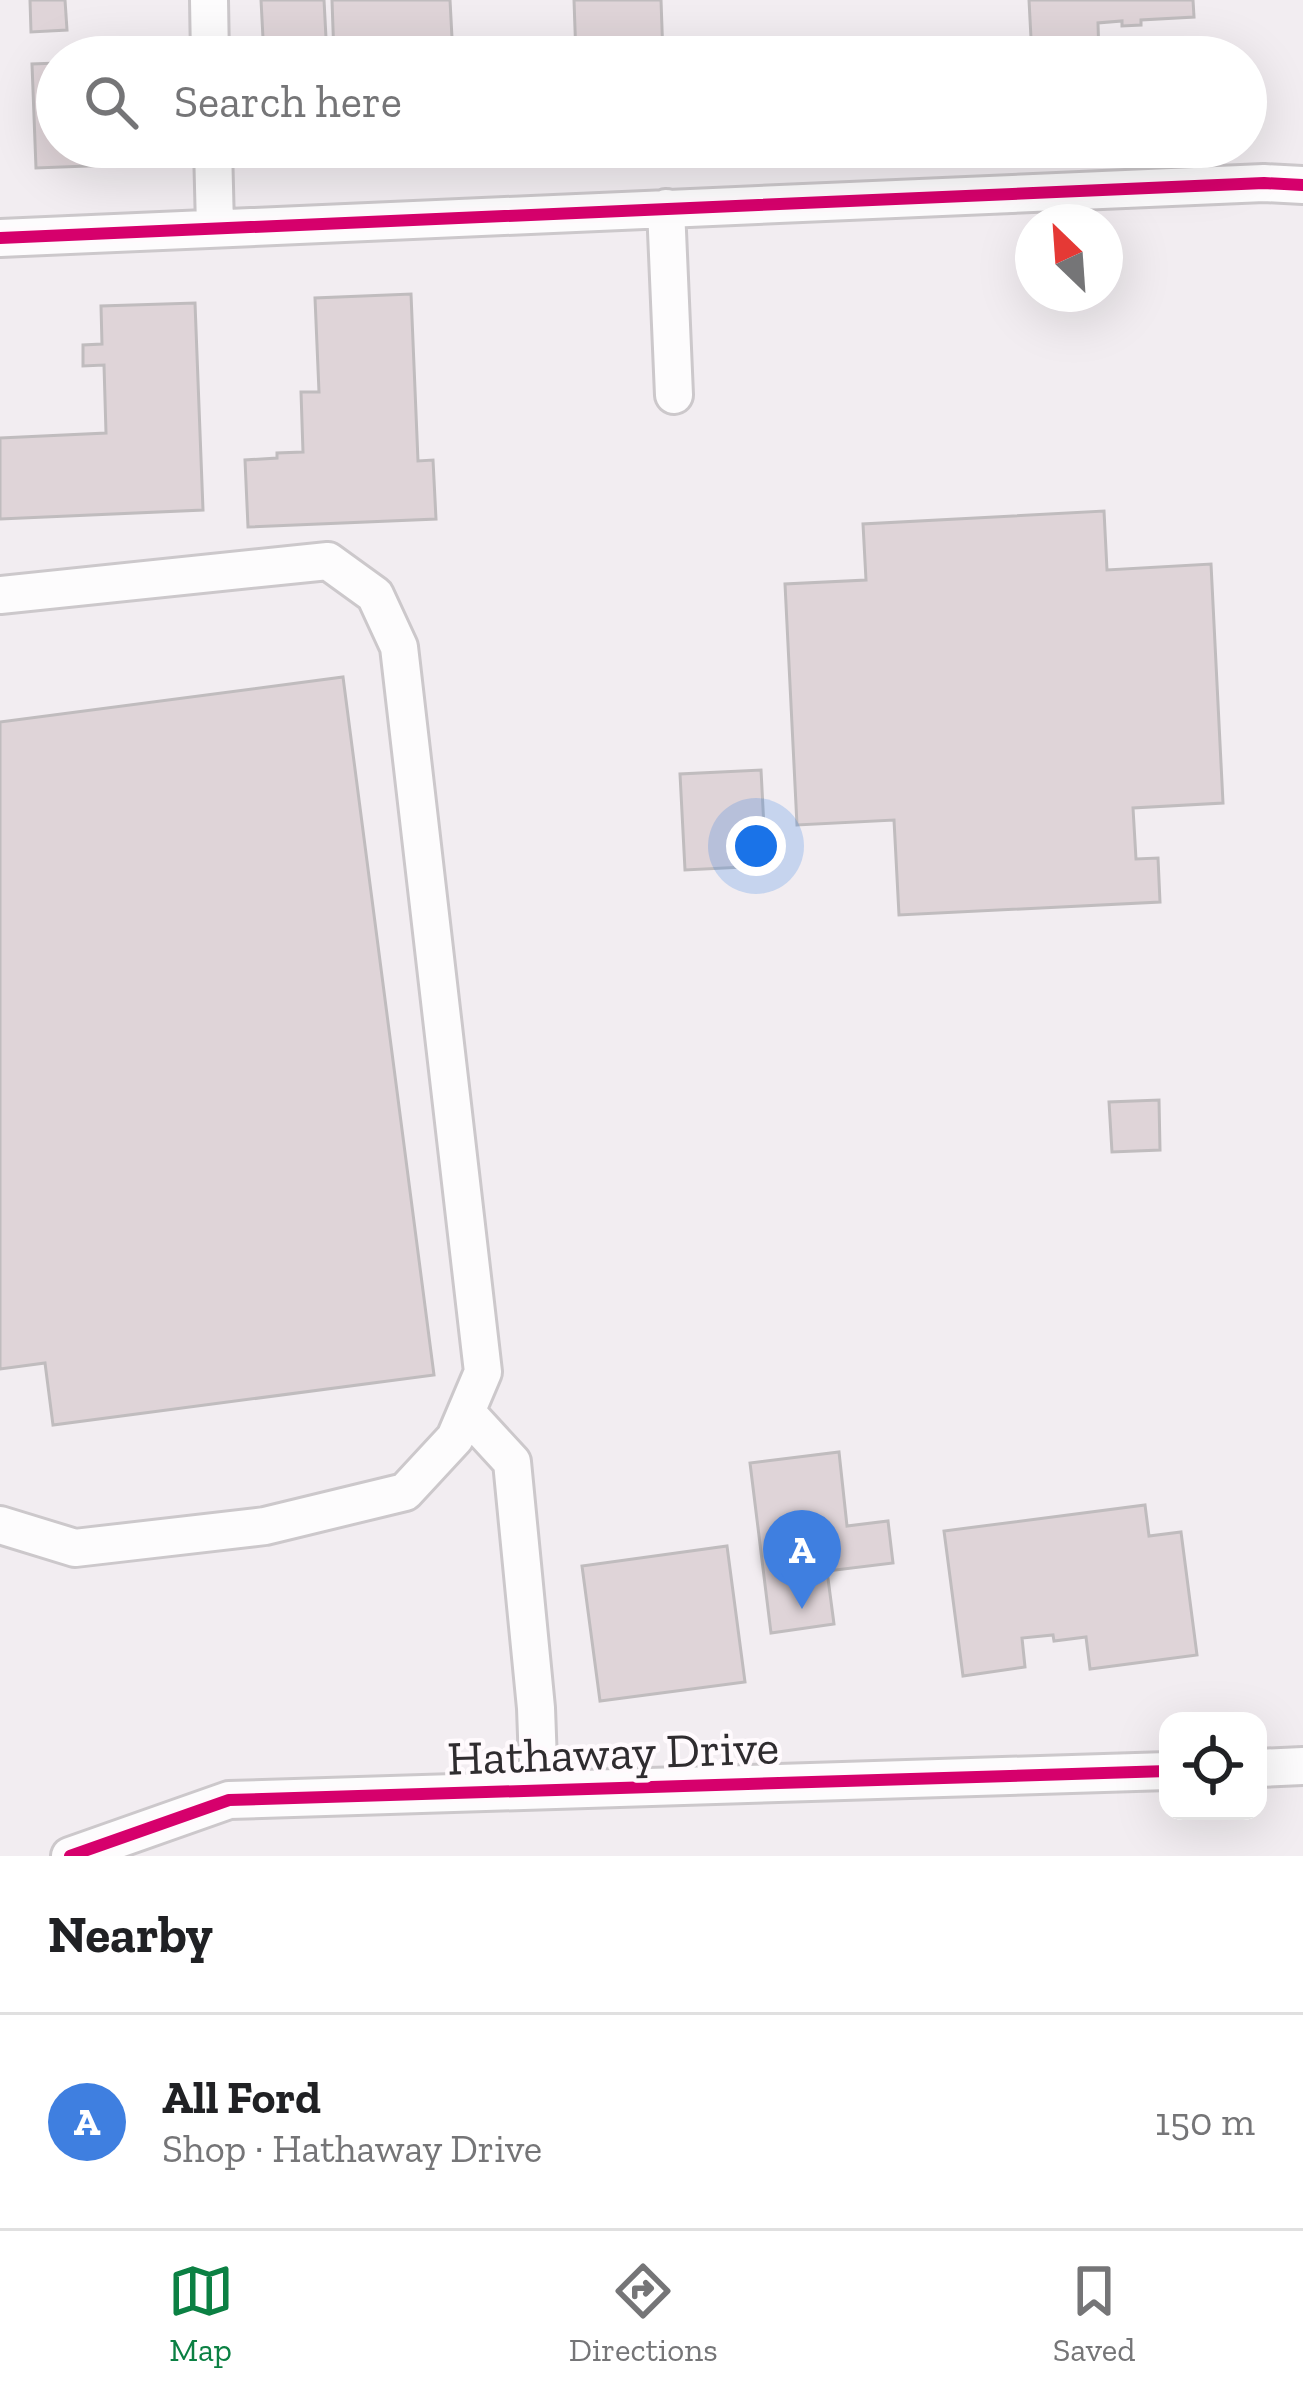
<!DOCTYPE html>
<html lang="en">
<head>
<meta charset="utf-8">
<style>
	:root { --surface:#fff; --page:#f6f6f6; --text:#202124; --muted:#757577; --line:#e0e0e0; --accent:#0b8043 }
	body { margin:0; font-family:"Zilla Slab",serif; background:var(--page); color:var(--text) }
	.controls { position:absolute; right:36px; bottom:36px; display:grid; overflow:hidden; border-radius:24px; box-shadow:0 12px 48px #0002 }
	.controls button { width:108px; height:108px; display:grid; place-items:center; padding:0; border:0; border-bottom:3px solid var(--line); background:var(--surface); color:var(--text); font:60px sans-serif }
	.compass { position:absolute; left:1015px; top:204px; width:108px; height:108px; border-radius:50%; background:var(--surface); box-shadow:0 12px 48px #0002; rotate:335deg }
	.you { position:absolute; left:756px; top:846px; width:42px; height:42px; margin:-30px; border:9px solid #fff; border-radius:50%; background:#1a73e8; box-shadow:0 0 0 18px #1a73e833 }
	.badge { display:grid; place-items:center; width:78px; height:78px; border-radius:50%; background:var(--accent); color:#fff; font-size:39px; font-weight:700 }
	.pin { position:absolute; translate:-50% -99px; filter:drop-shadow(0 3px 6px #0008) }
	.pin::after { content:''; position:absolute; top:63px; width:42px; height:36px; background:inherit; clip-path:polygon(0 0,100% 0,50% 100%) }
	.list { margin:0; padding:0; list-style:none }
	h2 { display:flex; justify-content:space-between; align-items:center; height:156px; margin:0; padding:0 48px; font-size:51px }
	h2 small { font-size:39px; font-weight:400; color:var(--muted) }
	.list li { display:grid; grid-template-columns:78px 1fr auto; gap:36px; align-items:center; box-sizing:border-box; height:216px; padding:0 48px; border-top:3px solid var(--line) }
	.list b { display:block; font-size:45px; white-space:nowrap }
	.list p { margin:0; font-size:39px; white-space:nowrap; color:var(--muted) }
	.list em { font-size:39px; font-style:normal; color:var(--muted) }
	.icon { flex:none; width:66px; height:66px; fill:none; stroke:currentColor; stroke-width:2; stroke-linecap:round; stroke-linejoin:round }
	.map { position:relative; flex:none; width:1303px; height:1856px; overflow:hidden }
	.search { position:absolute; background:var(--surface); box-shadow:0 12px 48px #0002; left:36px; right:36px; top:36px; height:132px; display:flex; align-items:center; gap:30px; box-sizing:border-box; padding:0 42px; border-radius:66px; color:var(--muted); font-size:45px }
	.sheet { height:372px; background:var(--surface) }
	nav { display:flex; justify-content:space-around; align-items:center; box-sizing:border-box; height:168px; border-top:3px solid var(--line); background:var(--surface); font-size:33px; color:var(--muted) }
	nav a { display:grid; justify-items:center; gap:6px }
	nav .on { color:var(--accent) }
	.map>svg:first-child { display:block }
</style>
</head>
<body>
<div class="map">
<svg width="1303" height="1856" viewBox="0 0 1303 1856">
	<rect width="100%" height="100%" fill="#f2edf1"/>
	<path fill="#dfd4d8" stroke="#c0bcbe" stroke-width="3" d="M 30,0 L 65,0 L 67,30 L 31,32 Z
		M 261,0 L 324,0 L 327,57 L 264,57 Z
		M 332,0 L 450,0 L 453,57 L 334,57 Z
		M 574,0 L 661,0 L 663,57 L 576,57 Z
		M 1029,0 L 1193,0 L 1194,17 L 1141,20 L 1141,25 L 1122,26 L 1122,21 L 1098,23 L 1099,57 L 1032,57 Z
		M 967,38 L 968,57 L 728,57 L 728,49 Z
		M 57,63 L 57,147 L 139,147 L 140,164 L 36,168 L 32,64 Z
		M 338,147 L 457,147 L 457,148 L 338,154 Z
		M 411,294 L 418,461 L 433,460 L 436,519 L 248,527 L 245,460 L 277,458 L 277,453 L 303,452 L 301,392 L 319,392 L 315,298 Z
		M 195,303 L 203,510 L 0,519 L 0,438 L 106,433 L 104,365 L 83,366 L 83,345 L 102,344 L 101,306 Z
		M 1104,511 L 1107,570 L 1211,564 L 1223,803 L 1133,808 L 1136,859 L 1158,858 L 1160,902 L 899,915 L 894,820 L 797,825 L 785,584 L 866,580 L 863,524 Z
		M 343,677 L 434,1375 L 53,1425 L 45,1363 L 0,1369 L 0,722 Z
		M 761,770 L 766,866 L 685,870 L 680,774 Z
		M 1159,1100 L 1160,1150 L 1112,1152 L 1109,1102 Z
		M 839,1452 L 847,1526 L 888,1521 L 893,1563 L 827,1571 L 834,1624 L 771,1633 L 750,1463 Z
		M 1145,1505 L 1149,1536 L 1181,1532 L 1197,1655 L 1090,1669 L 1086,1637 L 1054,1641 L 1053,1635 L 1022,1638 L 1025,1667 L 963,1676 L 944,1531 Z
		M 727,1546 L 745,1682 L 600,1701 L 582,1566 Z"/>
	<g fill="none" stroke-linecap="round" stroke-linejoin="round">
		<g stroke="#ccc8cb" stroke-width="42">
			<path id="minor" d="M 209,0 L 210,57
				M 213,147 L 215,227
				M 666,208 L 674,395
				M 0,238 L 1264,183 L 1303,185
				M 0,595 L 328,561 L 375,595 L 399,647 L 483,1372 L 455,1438 L 405,1492 L 265,1526 L 75,1548 L 0,1525
				M 466,1412 L 512,1462 L 536,1708 L 539,1790
				M 1258,1768 L 1303,1766
				M 70,1856 L 229,1800 L 1168,1771"/>
		</g>
		<use href="#minor" stroke="#fdfcfd" stroke-width="36"/>
		<g stroke="#fffafd" stroke-width="20">
			<path id="cycleway" d="M 0,238 L 1264,183 L 1303,185
				M 70,1856 L 229,1800 L 1168,1771"/>
		</g>
		<use href="#cycleway" stroke="#d6006c" stroke-width="12"/>
	</g>
	<g text-anchor="middle" stroke-width="9" stroke-linejoin="round" paint-order="stroke">
		<g font-size="48" fill="#2f2c2f" stroke="#fffafd">
			<text transform="translate(613 1752) rotate(-2)" y="17">Hathaway Drive</text>
		</g>
	</g>
</svg>
<div class="controls">
<button><svg class="icon" aria-label="locate" viewBox="0 0 24 24"><circle cx="12" cy="12" r="6"/><path d="M12 2v4M12 18v4M2 12h4M18 12h4"/></svg></button>
</div>
<svg class="compass" viewBox="-18 -18 36 36"><path d="M0-13l5 13h-10z" fill="#e53935"/><path d="M0 13l5-13h-10z" fill="#757577"/></svg>
<div class="you"></div>
<div class="pin badge" style="left:802px;top:1609px;background:#3f7fe0">A</div>
<div class="search"><svg class="icon" aria-label="search" viewBox="0 0 24 24"><circle cx="10" cy="10" r="6"/><path d="M15 15l6 6"/></svg>Search here</div>
</div>
<section class="sheet">
<h2>Nearby<small></small></h2>
<ul class="list">
<li><span class="badge" style="background:#3f7fe0">A</span><div><b>All Ford</b><p>Shop · Hathaway Drive</p></div><em>150 m</em></li>
</ul>
</section>
<nav>
<a class="on"><svg class="icon" aria-label="map" viewBox="0 0 24 24"><path d="M3 6l6-2 6 2 6-2v14l-6 2-6-2-6 2zM9 4v14M15 6v14"/></svg>Map</a>
<a><svg class="icon" aria-label="directions" viewBox="0 0 24 24"><path d="M12 3l9 9-9 9-9-9zM9 14v-3h6M13 9l2 2-2 2"/></svg>Directions</a>
<a><svg class="icon" aria-label="saved" viewBox="0 0 24 24"><path d="M7 4h10v16l-5-4-5 4z"/></svg>Saved</a>
</nav>
</body>
</html>
